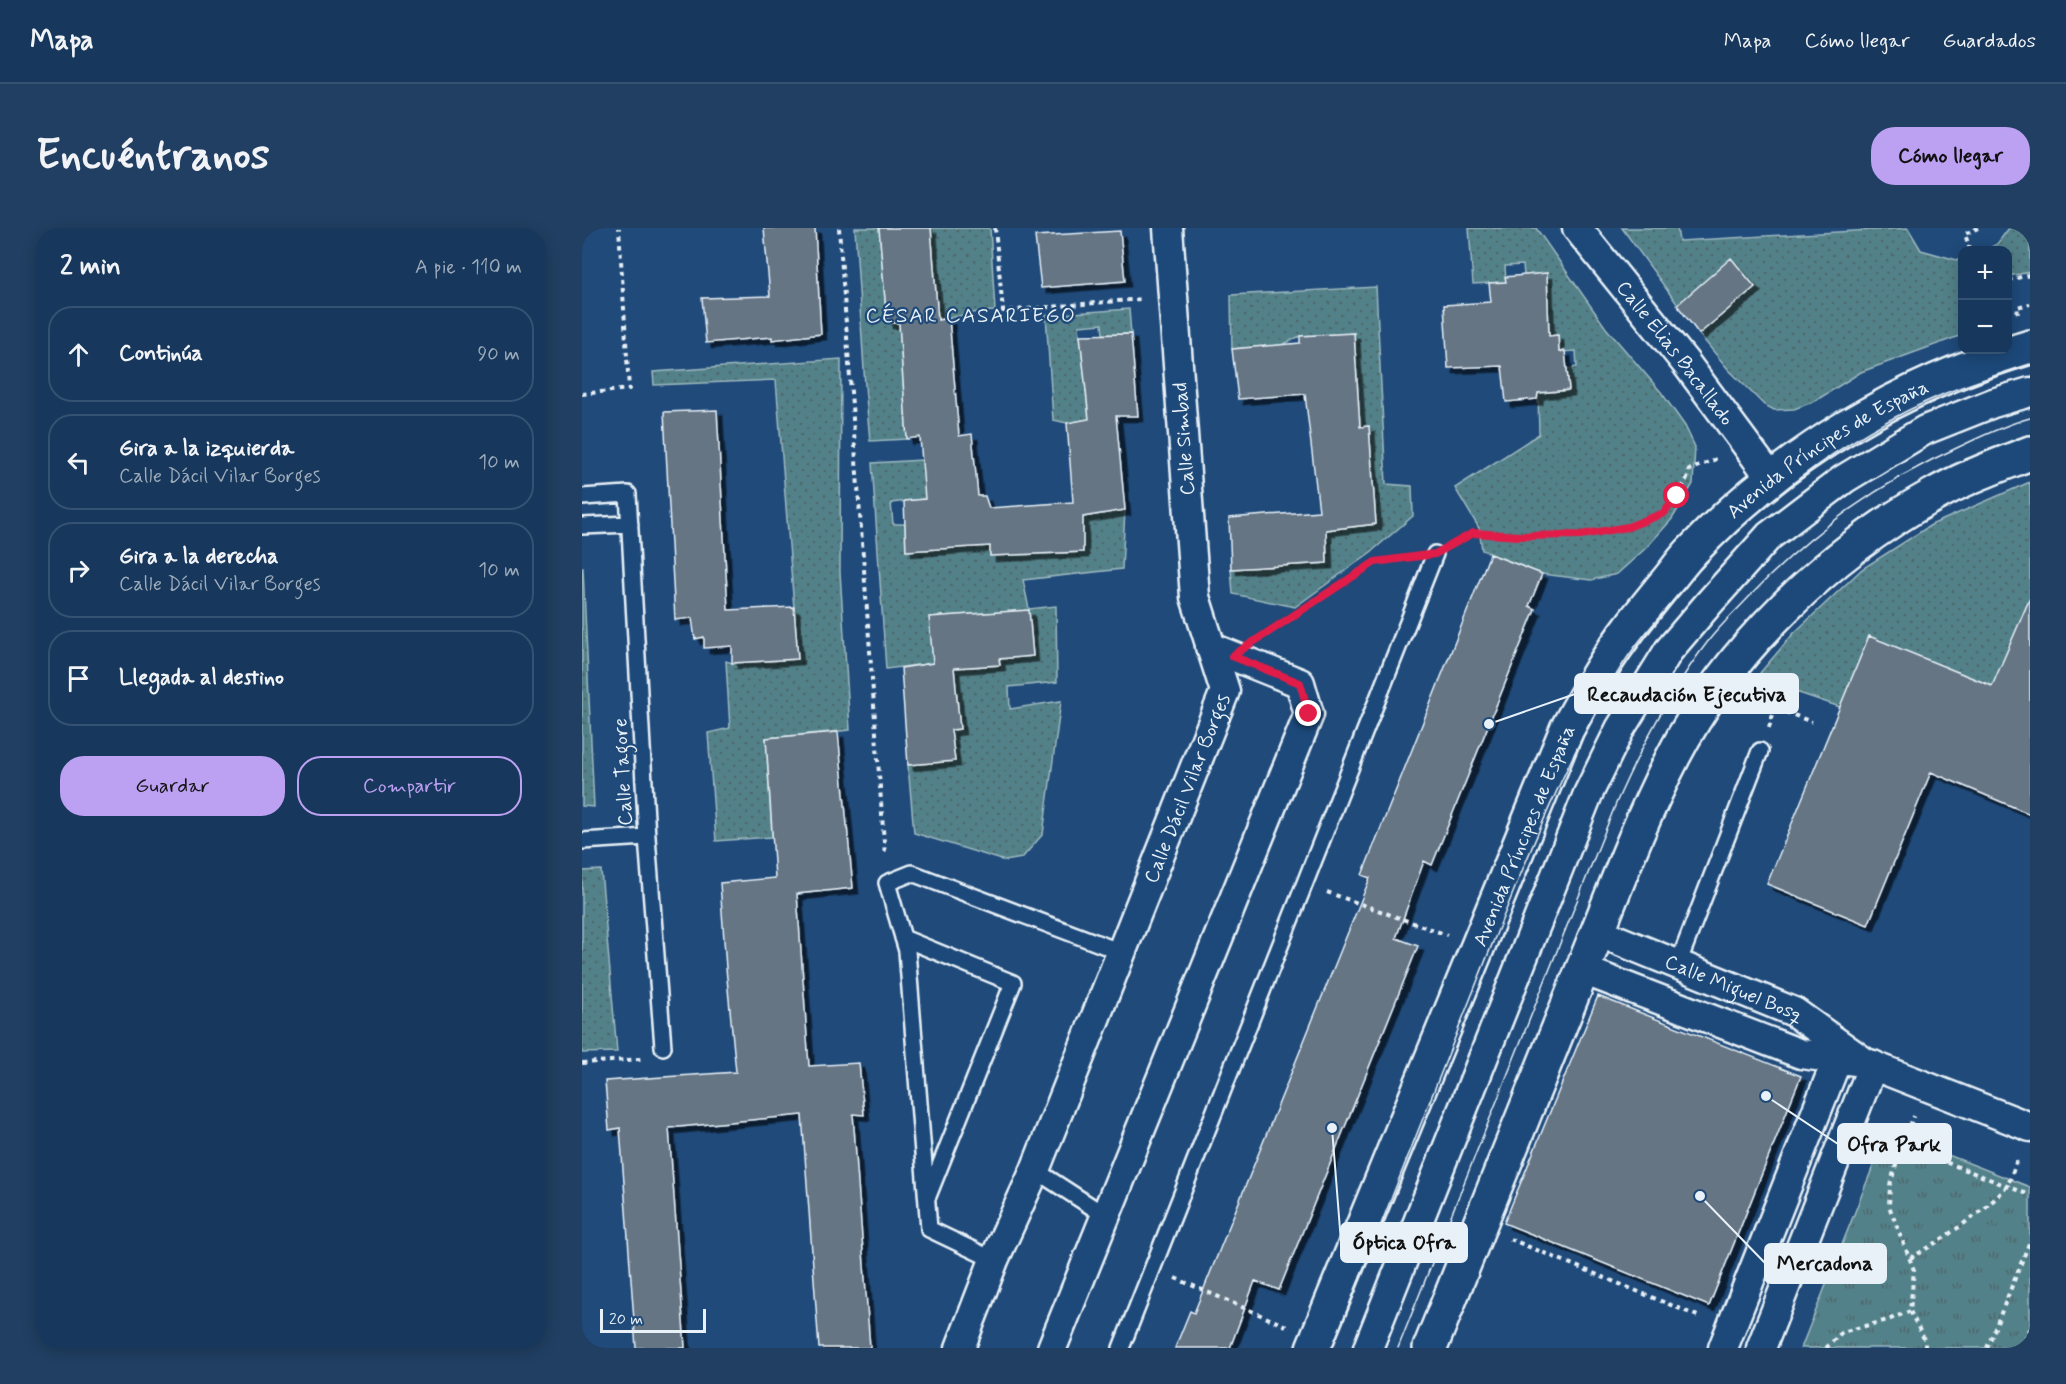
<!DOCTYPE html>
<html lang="es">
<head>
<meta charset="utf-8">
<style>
	:root { --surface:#17385c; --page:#203f62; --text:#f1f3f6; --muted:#9eacbb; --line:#365272; --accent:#bca0f2 }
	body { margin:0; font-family:Mynerve,sans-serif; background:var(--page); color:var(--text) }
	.controls { position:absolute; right:18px; top:18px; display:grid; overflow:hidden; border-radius:12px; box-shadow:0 3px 15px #0003 }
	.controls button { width:54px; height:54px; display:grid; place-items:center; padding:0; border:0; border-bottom:2px solid var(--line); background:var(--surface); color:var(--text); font:30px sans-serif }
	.scale { position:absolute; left:18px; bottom:15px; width:106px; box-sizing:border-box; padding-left:6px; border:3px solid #e8f1f8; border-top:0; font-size:16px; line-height:21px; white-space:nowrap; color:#e8f1f8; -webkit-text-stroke:4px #1f4a7a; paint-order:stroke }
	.stop { position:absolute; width:18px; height:18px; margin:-14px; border:4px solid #e11d48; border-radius:50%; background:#fff }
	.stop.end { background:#e11d48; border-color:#fff; box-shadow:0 2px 6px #0008 }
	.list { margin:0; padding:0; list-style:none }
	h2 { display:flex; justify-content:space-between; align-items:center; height:78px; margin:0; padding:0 24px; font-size:26px }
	h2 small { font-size:20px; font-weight:400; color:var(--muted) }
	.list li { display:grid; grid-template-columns:39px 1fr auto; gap:18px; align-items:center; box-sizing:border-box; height:96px; margin:0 12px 12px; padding:0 12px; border:2px solid var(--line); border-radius:24px }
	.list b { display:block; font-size:22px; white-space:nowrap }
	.list p { margin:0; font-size:20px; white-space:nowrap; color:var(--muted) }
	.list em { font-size:20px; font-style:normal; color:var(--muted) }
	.actions { display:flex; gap:12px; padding:18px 24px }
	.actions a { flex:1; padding:14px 0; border:2px solid var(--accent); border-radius:24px; text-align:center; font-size:21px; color:var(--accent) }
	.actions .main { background:var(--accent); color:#111 }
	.icon { flex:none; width:33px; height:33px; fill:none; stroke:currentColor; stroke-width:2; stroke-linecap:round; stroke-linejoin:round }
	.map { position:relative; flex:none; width:1448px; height:1120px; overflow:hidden; border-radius:24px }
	header { display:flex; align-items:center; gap:36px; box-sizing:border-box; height:84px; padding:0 30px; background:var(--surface); border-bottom:2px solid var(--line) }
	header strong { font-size:28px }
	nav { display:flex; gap:33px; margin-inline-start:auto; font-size:21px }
	.intro { display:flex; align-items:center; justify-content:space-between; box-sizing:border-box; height:144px; padding:0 36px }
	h1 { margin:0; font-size:42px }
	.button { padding:15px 27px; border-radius:24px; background:var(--accent); color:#111; font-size:21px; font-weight:700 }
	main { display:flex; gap:36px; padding:0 36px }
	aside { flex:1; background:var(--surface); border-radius:24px; box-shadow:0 3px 15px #0003 }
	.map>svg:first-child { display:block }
</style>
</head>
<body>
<header>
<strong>Mapa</strong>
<nav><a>Mapa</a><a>Cómo llegar</a><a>Guardados</a></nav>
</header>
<div class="intro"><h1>Encuéntranos</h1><a class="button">Cómo llegar</a></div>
<main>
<aside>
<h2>2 min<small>A pie · 110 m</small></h2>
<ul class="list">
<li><svg class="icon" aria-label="ahead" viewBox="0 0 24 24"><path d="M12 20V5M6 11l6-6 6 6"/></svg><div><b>Continúa</b></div><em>90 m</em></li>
<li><svg class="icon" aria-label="left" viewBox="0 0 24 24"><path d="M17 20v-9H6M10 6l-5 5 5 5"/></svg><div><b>Gira a la izquierda</b><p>Calle Dácil Vilar Borges</p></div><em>10 m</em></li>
<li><svg class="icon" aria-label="right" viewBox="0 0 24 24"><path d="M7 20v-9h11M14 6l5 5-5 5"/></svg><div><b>Gira a la derecha</b><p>Calle Dácil Vilar Borges</p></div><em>10 m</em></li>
<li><svg class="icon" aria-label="arrive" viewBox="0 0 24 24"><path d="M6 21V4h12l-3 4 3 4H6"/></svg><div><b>Llegada al destino</b></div></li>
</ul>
<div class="actions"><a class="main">Guardar</a><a>Compartir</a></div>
</aside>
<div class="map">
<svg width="1448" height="1120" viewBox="0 0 1448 1120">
	<defs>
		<pattern id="grass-dots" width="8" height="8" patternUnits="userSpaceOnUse" patternTransform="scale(1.5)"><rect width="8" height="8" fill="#538189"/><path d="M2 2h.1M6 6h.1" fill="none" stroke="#4d676d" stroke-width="1.8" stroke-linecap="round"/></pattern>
		<pattern id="park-tufts" width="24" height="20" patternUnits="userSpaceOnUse" patternTransform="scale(1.5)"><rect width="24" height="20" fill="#538189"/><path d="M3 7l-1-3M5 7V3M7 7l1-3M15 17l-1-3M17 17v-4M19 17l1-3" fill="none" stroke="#4d676d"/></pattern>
		<filter id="shadow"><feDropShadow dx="5.5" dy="5.5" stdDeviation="0" flood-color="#0009"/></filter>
	</defs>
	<rect width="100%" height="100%" fill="#1f4a7a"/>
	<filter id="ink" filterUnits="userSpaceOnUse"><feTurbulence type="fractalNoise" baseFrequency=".0167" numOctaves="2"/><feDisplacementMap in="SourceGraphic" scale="12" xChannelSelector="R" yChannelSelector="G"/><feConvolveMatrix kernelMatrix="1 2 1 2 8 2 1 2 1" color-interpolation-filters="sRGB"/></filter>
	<g filter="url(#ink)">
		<path fill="url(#grass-dots)" stroke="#9eb9c0" stroke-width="1.5" d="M 273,0 L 297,0 L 305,95 L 317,95 L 325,211 L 288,213 L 283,158 Z
			M 349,0 L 408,0 L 413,83 L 396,84 L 356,92 Z
			M 887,0 L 954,0 L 1024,100 L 1079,164 L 1103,198 L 1113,219 L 1111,256 L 1090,291 L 1064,320 L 1035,346 L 1009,352 L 960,346 L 900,322 L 897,300 L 873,260 L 957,206 L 956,165 L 987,162 L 985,141 L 995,139 L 994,123 L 977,124 L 976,107 L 967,108 L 965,45 L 942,47 L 941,37 L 923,38 L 924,54 L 891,56 Z
			M 1040,0 L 1095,0 L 1097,13 L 1326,0 L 1339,22 L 1375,32 L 1380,31 L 1380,107 L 1279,144 L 1233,173 L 1212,181 L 1192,182 L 1181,176 L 1146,141 L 1117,106 Z
			M 1427,0 L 1448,0 L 1448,44 L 1426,48 L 1426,22 L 1404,22 L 1415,16 Z
			M 794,59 L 804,256 L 830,258 L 831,288 L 789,324 L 713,379 L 651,366 L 649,341 L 745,335 L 744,302 L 794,296 L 787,198 L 778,199 L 772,105 L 718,108 L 700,117 L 650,121 L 649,67 Z
			M 547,81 L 549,106 L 521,106 L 520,96 L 497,98 L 507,191 L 485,195 L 471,192 L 464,87 Z
			M 259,131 L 258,344 L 268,502 L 184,510 L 190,609 L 134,613 L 126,505 L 148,500 L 144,433 L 150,435 L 216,431 L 194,152 L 72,157 L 71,144 Z
			M 340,232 L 350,270 L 309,275 L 311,296 L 323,296 L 324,323 L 408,318 L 408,327 L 501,324 L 501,289 L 543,282 L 540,341 L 441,352 L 447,381 L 474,378 L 475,454 L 427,459 L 428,481 L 479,473 L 461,606 L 440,630 L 423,633 L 332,605 L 326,537 L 373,532 L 369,502 L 378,500 L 375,465 L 365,435 L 383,440 L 417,437 L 417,431 L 451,428 L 446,382 L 348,389 L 351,435 L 304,441 L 290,235 Z
			M 1448,254 L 1448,370 L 1411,458 L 1287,409 L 1258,479 L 1188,455 L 1178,445 L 1211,406 L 1280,341 L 1349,297 Z
			M 0,340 L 1,340 L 12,579 L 0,578 Z
			M 19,642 L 35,824 L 0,825 L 0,643 Z"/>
		<path fill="url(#park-tufts)" stroke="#9eb9c0" stroke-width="1.5" d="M 1305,903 L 1448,959 L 1448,1120 L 1219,1120 Z"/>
		<path fill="#657484" stroke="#e8f1f8" stroke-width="1.5" filter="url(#shadow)" d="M 182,0 L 233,0 L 239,106 L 190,112 L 190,109 L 124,115 L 120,70 L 188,68 Z
			M 297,0 L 349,0 L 356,92 L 367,90 L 377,208 L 390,206 L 396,268 L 403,268 L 407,280 L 491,274 L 485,195 L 507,191 L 498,107 L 549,106 L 556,188 L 534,188 L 543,282 L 501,289 L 501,324 L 408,328 L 408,318 L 324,323 L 322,273 L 343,271 L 338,209 L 325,211 L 317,95 L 305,95 Z
			M 538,3 L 543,53 L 459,60 L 453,8 Z
			M 1149,30 L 1173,59 L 1117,106 L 1095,77 Z
			M 965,45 L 967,108 L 976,107 L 977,124 L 983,123 L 987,162 L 956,165 L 955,171 L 924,174 L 920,138 L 866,140 L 862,77 L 909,74 L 907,55 L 924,54 L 923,49 Z
			M 772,105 L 778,199 L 787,198 L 794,296 L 744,302 L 745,335 L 649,341 L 647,290 L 737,283 L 723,166 L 656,171 L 650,121 L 718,115 L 718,108 Z
			M 135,182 L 146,382 L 212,379 L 216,431 L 150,435 L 150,418 L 122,420 L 122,409 L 113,411 L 110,390 L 93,392 L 82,184 Z
			M 908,326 L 960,346 L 947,378 L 953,381 L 850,637 L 842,633 L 814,710 L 836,718 L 697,1062 L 673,1053 L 648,1120 L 593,1120 L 608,1083 L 612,1085 L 788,650 L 780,647 Z
			M 1448,370 L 1448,586 L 1349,544 L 1286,697 L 1185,656 L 1287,408 L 1410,458 Z
			M 447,382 L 451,428 L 417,431 L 418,437 L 372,440 L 378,501 L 369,502 L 373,533 L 326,537 L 319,440 L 351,435 L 347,389 Z
			M 256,504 L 271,660 L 215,666 L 227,838 L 277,835 L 282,887 L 271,886 L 288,1120 L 237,1120 L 220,887 L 87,900 L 103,1120 L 54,1120 L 38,900 L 27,902 L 23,853 L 154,844 L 144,740 L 138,655 L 193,650 L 184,510 Z
			M 1016,768 L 1219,848 L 1127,1078 L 922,995 Z"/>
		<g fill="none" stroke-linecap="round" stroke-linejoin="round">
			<g stroke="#e8f1f8" stroke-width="20">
				<path id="lane" d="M 0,269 L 46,266 L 65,609 L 81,819
					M 0,298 L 48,296
					M 0,613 L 65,609
					M 321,710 L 431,755 L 346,968
					M 1096,736 L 1178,523
					M 453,942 L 524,988
					M 412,1032 L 347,1001 L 325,723 L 305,655 L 330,645 L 539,724
					M 539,1120 L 853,326"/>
			</g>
			<g stroke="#e8f1f8" stroke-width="33">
				<g id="street">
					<path id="s1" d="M 995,0 L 1103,134 L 1189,250"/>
					<path id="s2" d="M 1016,704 L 1212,784 L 1282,834 L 1448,899"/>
					<path d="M 1001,742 L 1219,826 L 1274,833"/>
					<path id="s3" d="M 378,1120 L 412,1032 L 453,942 L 643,463 L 613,369 L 586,0"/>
					<path d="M 470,1120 L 727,486 L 718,455 L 628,419"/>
					<path d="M 786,1120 L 1006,566 L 1038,501 L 1087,422 L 1127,375 L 1187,308 L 1262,251 L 1343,202 L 1411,175 L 1448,164"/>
					<path d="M 1141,1120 L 1260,819"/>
					<path d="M 1179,1120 L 1291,837"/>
				</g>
			</g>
			<g stroke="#e8f1f8" stroke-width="38">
				<g id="secondary">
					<path id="s4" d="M 731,1120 L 985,501 C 1004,467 1023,432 1047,401 C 1058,386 1070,372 1081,358 C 1091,347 1099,334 1110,323 C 1202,226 1320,156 1448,119"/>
					<path d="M 848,1120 C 896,1000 945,880 993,760 C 1025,682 1053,602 1092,527 C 1146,422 1247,325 1350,268 C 1381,250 1415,238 1448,225"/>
				</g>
			</g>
			<path stroke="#e8f1f8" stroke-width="4" stroke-dasharray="4.5 4.5" stroke-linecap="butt" d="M 257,0 L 303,628
				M 413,0 L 421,83 L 559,71
				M 1388,22 L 1383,6 L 1396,0
				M 1426,52 L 1448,47
				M 1436,86 L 1435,79 L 1448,76
				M 0,166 L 47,161 L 37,0
				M 875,314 L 891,305 L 937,308 L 999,307 L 1046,299 L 1082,285 L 1095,268 L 1105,251 L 1107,242 L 1134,231
				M 684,406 L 793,334 L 823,330
				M 1161,481 L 1180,475 L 1230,494
				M 1187,500 L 1193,480
				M 745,664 L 865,707
				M 0,835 L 59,831
				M 1301,902 L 1320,917 L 1332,888
				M 928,1011 L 1118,1089
				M 1328,1030 C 1347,1021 1417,974 1426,956 C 1430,948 1432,938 1436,930
				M 593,1050 L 704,1098
				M 1244,1120 L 1260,1104 L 1306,1092 L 1328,1083
				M 1343,1120 L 1343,1113 L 1328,1083 L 1332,1042 L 1307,978 L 1308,957 L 1320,917 L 1448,967
				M 1405,1120 L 1448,1013
				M 1440,1120 L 1448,1101"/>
			<use href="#lane" stroke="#1f4a7a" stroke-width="15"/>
			<use href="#street" stroke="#1f4a7a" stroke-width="28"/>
			<use href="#secondary" stroke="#1f4a7a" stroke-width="33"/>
			<path stroke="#e8f1f8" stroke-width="1.5" d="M 750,1120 C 799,996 848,873 897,749 C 939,645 979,541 1036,444 C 1052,417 1074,393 1094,369 C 1166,282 1259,209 1364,165 C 1392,154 1420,145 1448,136
				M 816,1120 L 1035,573 C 1060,517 1089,461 1127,412 C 1139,397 1154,383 1167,369 C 1230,303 1298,254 1381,217 C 1402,207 1425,196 1448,190"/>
		</g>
	</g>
	<g fill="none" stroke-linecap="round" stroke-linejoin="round" filter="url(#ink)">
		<path stroke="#e11d48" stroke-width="8" d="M 727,486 L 718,455 L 650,428 L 793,334 L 853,326 L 891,305 L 937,308 L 999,307 L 1046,299 L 1082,285 L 1095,268"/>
	</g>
	<g text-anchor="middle" stroke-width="4.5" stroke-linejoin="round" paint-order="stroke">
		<g font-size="20" fill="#e8f1f8" stroke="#1f4a7a">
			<text dy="7" stroke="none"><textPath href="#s1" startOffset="159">Calle Elias Bacallado</textPath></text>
			<text transform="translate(601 211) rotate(-94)" y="7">Calle Simbad</text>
			<text dy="7" stroke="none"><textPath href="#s4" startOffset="1058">Avenida Príncipes de España</textPath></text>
			<text transform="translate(40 544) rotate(-93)" y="7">Calle Tagore</text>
			<text dy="7" stroke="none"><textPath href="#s3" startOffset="604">Calle Dácil Vilar Borges</textPath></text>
			<text dy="7" stroke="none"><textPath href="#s4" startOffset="554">Avenida Príncipes de España</textPath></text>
			<text dy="7" stroke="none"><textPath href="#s2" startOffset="148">Calle Miguel Bosq</textPath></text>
		</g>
		<g font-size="21" letter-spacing="1.5" fill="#e8f1f8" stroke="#1f4a7a">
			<text x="389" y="94">CÉSAR CASARIEGO</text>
		</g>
	</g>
	<path fill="none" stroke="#e8f1f8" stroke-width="2" d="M907 496L993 466M1184 868L1256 916M750 900L759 1014M1118 968L1183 1035"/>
	<g fill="#e8f1f8" stroke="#1f4a7a" stroke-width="2">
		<circle cx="907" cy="496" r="6"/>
		<circle cx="1184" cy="868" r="6"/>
		<circle cx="750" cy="900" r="6"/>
		<circle cx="1118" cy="968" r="6"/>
	</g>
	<g fill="#e8f1f8" stroke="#e8f1f8" stroke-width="2">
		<rect x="993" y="446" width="223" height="39" rx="6"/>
		<rect x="1256" y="896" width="113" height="39" rx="6"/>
		<rect x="759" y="995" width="126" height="39" rx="6"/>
		<rect x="1183" y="1016" width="121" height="39" rx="6"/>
	</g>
	<g font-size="21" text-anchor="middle" font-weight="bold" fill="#111">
		<text x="1105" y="473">Recaudación Ejecutiva</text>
		<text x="1312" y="923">Ofra Park</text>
		<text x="822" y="1021">Óptica Ofra</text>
		<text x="1243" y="1042">Mercadona</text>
	</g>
</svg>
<div class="controls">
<button>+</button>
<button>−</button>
</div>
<div class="scale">20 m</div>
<div class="stop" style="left:1095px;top:268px"></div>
<div class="stop end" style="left:727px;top:486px"></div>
</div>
</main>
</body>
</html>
